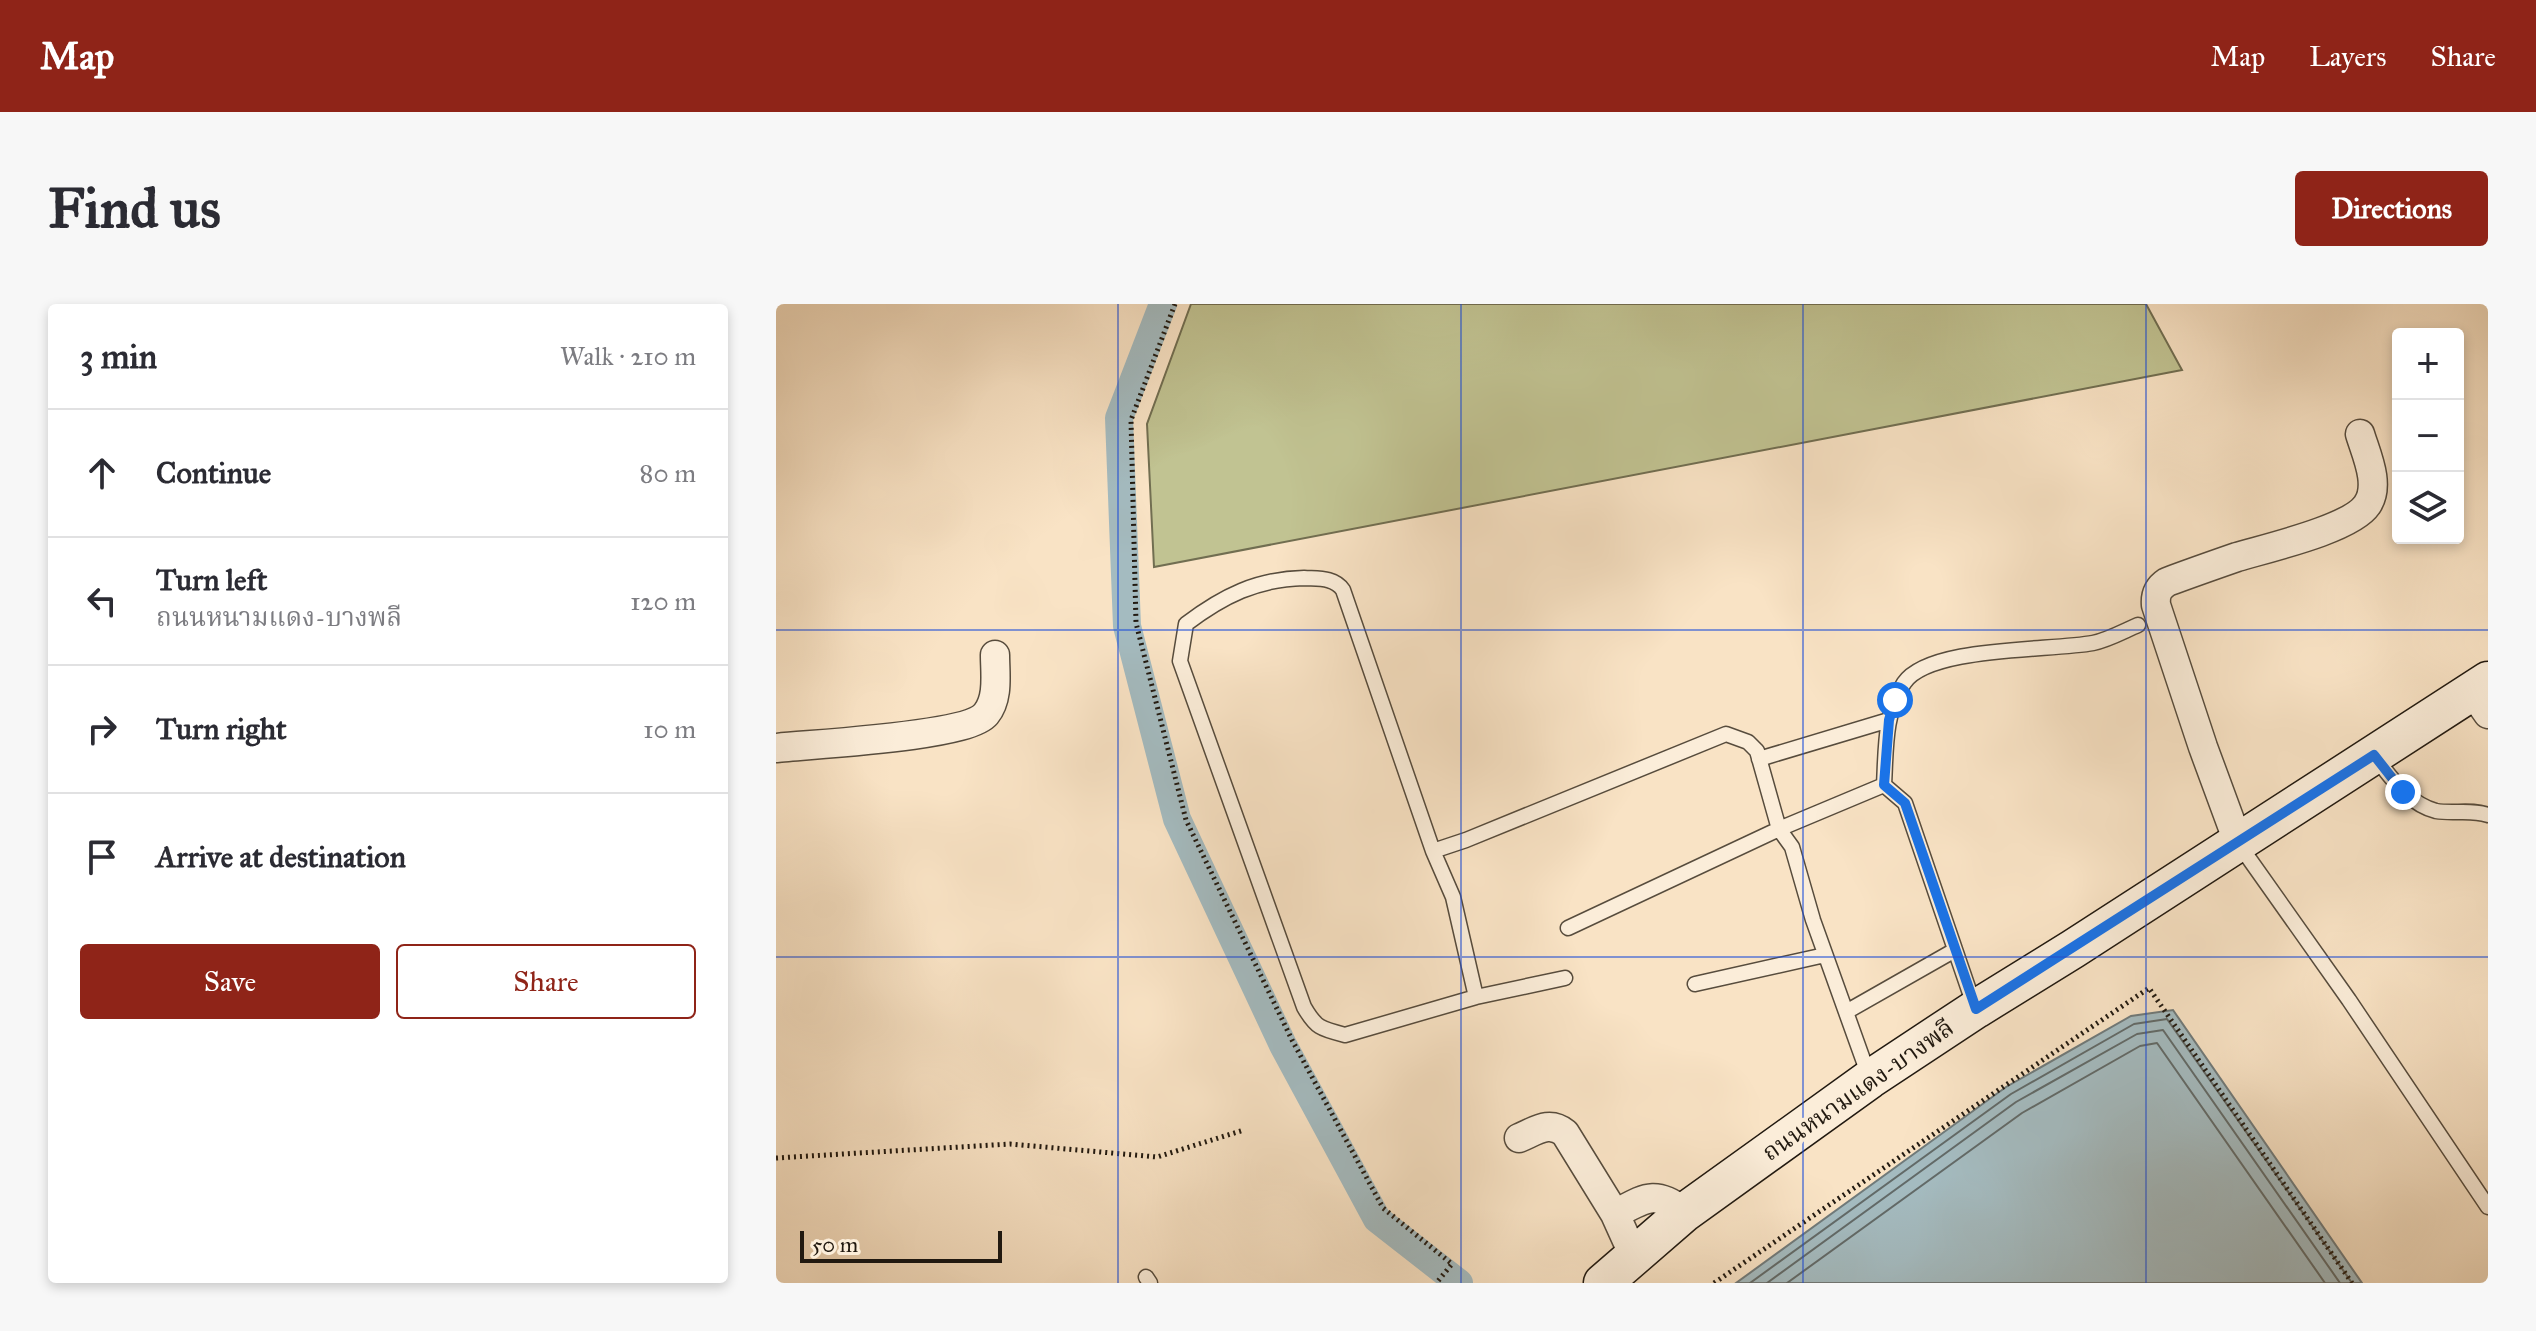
<!DOCTYPE html>
<html lang="en">
<head>
<meta charset="utf-8">
<style>
	:root { --surface:#fff; --page:#f7f7f7; --text:#2b2b33; --muted:#7c7c81; --line:#e1e1e2; --accent:#8f2418 }
	body { margin:0; font-family:"IM FELL Great Primer","Noto Serif Thai",serif; background:var(--page); color:var(--text) }
	.controls { position:absolute; right:24px; top:24px; display:grid; overflow:hidden; border-radius:8px; box-shadow:0 4px 12px #0003 }
	.controls button { width:72px; height:72px; display:grid; place-items:center; padding:0; border:0; border-bottom:2px solid var(--line); background:var(--surface); color:var(--text); font:40px sans-serif }
	.scale { position:absolute; left:24px; bottom:20px; width:202px; box-sizing:border-box; padding-left:8px; border:4px solid #211910; border-top:0; font-size:22px; line-height:28px; white-space:nowrap; color:#211910; -webkit-text-stroke:6px #fbedd9; paint-order:stroke }
	.stop { position:absolute; width:24px; height:24px; margin:-18px; border:6px solid #1a73e8; border-radius:50%; background:#fff }
	.stop.end { background:#1a73e8; border-color:#fff; box-shadow:0 2px 8px #0008 }
	.list { margin:0; padding:0; list-style:none }
	h2 { display:flex; justify-content:space-between; align-items:center; height:104px; margin:0; padding:0 32px; font-size:34px }
	h2 small { font-size:26px; font-weight:400; color:var(--muted) }
	.list li { display:grid; grid-template-columns:52px 1fr auto; gap:24px; align-items:center; box-sizing:border-box; height:128px; padding:0 32px; border-top:2px solid var(--line) }
	.list b { display:block; font-size:30px; white-space:nowrap }
	.list p { margin:0; font-size:26px; white-space:nowrap; color:var(--muted) }
	.list em { font-size:26px; font-style:normal; color:var(--muted) }
	.actions { display:flex; gap:16px; padding:24px 32px }
	.actions a { flex:1; padding:18px 0; border:2px solid var(--accent); border-radius:8px; text-align:center; font-size:28px; color:var(--accent) }
	.actions .main { background:var(--accent); color:#fff }
	.icon { flex:none; width:44px; height:44px; fill:none; stroke:currentColor; stroke-width:2; stroke-linecap:round; stroke-linejoin:round }
	.map { position:relative; flex:none; width:1712px; height:979px; overflow:hidden; border-radius:8px }
	header { display:flex; align-items:center; gap:48px; box-sizing:border-box; height:112px; padding:0 40px; background:var(--accent); color:#fff }
	header strong { font-size:38px }
	nav { display:flex; gap:44px; margin-inline-start:auto; font-size:28px }
	.intro { display:flex; align-items:center; justify-content:space-between; box-sizing:border-box; height:192px; padding:0 48px }
	h1 { margin:0; font-size:56px }
	.button { padding:20px 36px; border-radius:8px; background:var(--accent); color:#fff; font-size:28px; font-weight:700 }
	main { display:flex; gap:48px; padding:0 48px }
	aside { flex:1; background:var(--surface); border-radius:8px; box-shadow:0 4px 12px #0003 }
	.map>svg:first-child { display:block }
</style>
</head>
<body>
<header>
<strong>Map</strong>
<nav><a>Map</a><a>Layers</a><a>Share</a></nav>
</header>
<div class="intro"><h1>Find us</h1><a class="button">Directions</a></div>
<main>
<aside>
<h2>3 min<small>Walk · 210 m</small></h2>
<ul class="list">
<li><svg class="icon" aria-label="ahead" viewBox="0 0 24 24"><path d="M12 20V5M6 11l6-6 6 6"/></svg><div><b>Continue</b></div><em>80 m</em></li>
<li><svg class="icon" aria-label="left" viewBox="0 0 24 24"><path d="M17 20v-9H6M10 6l-5 5 5 5"/></svg><div><b>Turn left</b><p>ถนนหนามแดง-บางพลี</p></div><em>120 m</em></li>
<li><svg class="icon" aria-label="right" viewBox="0 0 24 24"><path d="M7 20v-9h11M14 6l5 5-5 5"/></svg><div><b>Turn right</b></div><em>10 m</em></li>
<li><svg class="icon" aria-label="arrive" viewBox="0 0 24 24"><path d="M6 21V4h12l-3 4 3 4H6"/></svg><div><b>Arrive at destination</b></div></li>
</ul>
<div class="actions"><a class="main">Save</a><a>Share</a></div>
</aside>
<div class="map">
<svg width="1712" height="979" viewBox="0 0 1712 979">
	<rect width="100%" height="100%" fill="#f9e3c5"/>
	<filter id="stains"><feTurbulence type="fractalNoise" baseFrequency=".0025" numOctaves="4"/><feColorMatrix values="0 0 0 0 .2 0 0 0 0 .09 0 0 0 0 .02 0 0 0 .5 -.17"/></filter>
	<radialGradient id="worn" r=".72"><stop offset=".6" stop-color="#630" stop-opacity="0"/><stop offset="1" stop-color="#630" stop-opacity=".3"/></radialGradient>
	<path fill="#c1c392" stroke="#716e51" stroke-width="2" d="M 415,0 L 1370,0 L 1406,66 L 378,263 L 371,120 Z"/>
	<path fill="#a4bbc0" stroke="#707a7a" stroke-width="2" d="M 1397,706 L 1586,979 L 960,979 L 1230,783 L 1355,712 Z"/>
	<g fill="none" stroke-linecap="round" stroke-linejoin="round">
		<path stroke="#626a68" stroke-width="2" d="M 974,979 L 1235,790 L 1358,720 L 1391,715 L 1576,979
			M 991,979 L 1240,798 L 1361,730 L 1387,726 L 1564,979
			M 1011,979 L 1246,809 L 1364,742 L 1381,739 L 1549,979"/>
		<path stroke="#a4bbc0" stroke-width="28" d="M 387,0 L 343,114 L 351,322 L 401,515 L 507,741 L 601,915 L 683,979"/>
		<g stroke="#574c3d" stroke-width="17">
			<path id="service" d="M 528,274 C 542,275 558,273 567,286 L 657,547 L 677,593 L 700,693 L 569,731 C 545,725 540,724 528,703 L 404,357 L 410,320 C 447,292 481,275 528,274 Z
				M 1598,452 C 1615,473 1632,500 1660,507 C 1677,510 1696,505 1712,511
				M 983,455 L 1113,416
				M 1462,539 L 1573,696 L 1712,903
				M 657,547 L 690,536 L 950,430 L 972,438 L 981,447 L 1003,525 L 1016,543 L 1037,616 L 1094,775
				M 792,624 L 1003,525 L 1108,481
				M 919,680 L 1049,651
				M 700,693 L 789,674
				M 1199,704 L 1129,499 L 1108,481 C 1110,447 1108,409 1128,379 C 1153,342 1274,347 1317,339 C 1332,336 1348,327 1362,321
				M 1070,708 L 1179,646
				M 370,973 L 374,979"/>
		</g>
		<g stroke="#574c3d" stroke-width="31">
			<path id="minor" d="M 1696,387 L 1712,410
				M 0,444 C 36,440 191,433 210,410 C 223,394 219,370 219,351
				M 1462,538 L 1427,443 L 1380,301 C 1379,290 1382,284 1391,278 C 1415,269 1438,261 1461,253 C 1491,244 1575,225 1591,201 C 1605,181 1590,150 1584,130
				M 743,834 C 760,827 773,816 789,829 L 839,910 L 858,952
				M 839,910 C 871,893 878,886 909,908"/>
		</g>
		<g stroke="#211910" stroke-width="41">
			<path id="secondary" d="M 827,979 L 909,908 L 1094,775 L 1200,705 L 1297,645 L 1712,377"/>
		</g>
		<path stroke="#211910" stroke-width="5" stroke-dasharray="2 4" stroke-linecap="butt" d="M 399,0 L 355,116 L 360,319 L 410,516 L 516,736 L 607,904 L 676,960 L 662,977 L 664,979
			M 0,854 L 234,840 L 381,853 L 468,826
			M 938,979 L 1373,684 L 1576,979"/>
		<use href="#service" stroke="#fbedd9" stroke-width="14"/>
		<use href="#minor" stroke="#fbedd9" stroke-width="28"/>
		<use href="#secondary" stroke="#fbedd9" stroke-width="38"/>
	</g>
	<g fill="none" stroke-linecap="round" stroke-linejoin="round">
		<path stroke="#1a73e8" stroke-width="10" d="M 1119,396 L 1113,416 L 1108,481 L 1129,499 L 1200,705 L 1598,451 L 1627,488"/>
	</g>
	<path fill="none" stroke="#1d4ed8" stroke-width="2" stroke-opacity="0.55" d="M 342,0 L 342,979M 685,0 L 685,979M 1027,0 L 1027,979M 1370,0 L 1370,979M 0,326 L 1712,326M 0,653 L 1712,653"/>
	<g text-anchor="middle" stroke-width="8" stroke-linejoin="round" paint-order="stroke">
		<g font-size="24" fill="#211910" stroke="#fbedd9">
			<text transform="translate(1082 786) rotate(-35)" y="8">ถนนหนามแดง-บางพลี</text>
		</g>
	</g>
	<rect width="100%" height="100%" filter="url(#stains)"/>
	<rect width="100%" height="100%" fill="url(#worn)"/>
</svg>
<div class="controls">
<button>+</button>
<button>−</button>
<button><svg class="icon" aria-label="layers" viewBox="0 0 24 24"><path d="M12 4l9 5-9 5-9-5zM3 14l9 5 9-5"/></svg></button>
</div>
<div class="scale">50 m</div>
<div class="stop" style="left:1119px;top:396px"></div>
<div class="stop end" style="left:1627px;top:488px"></div>
</div>
</main>
</body>
</html>
